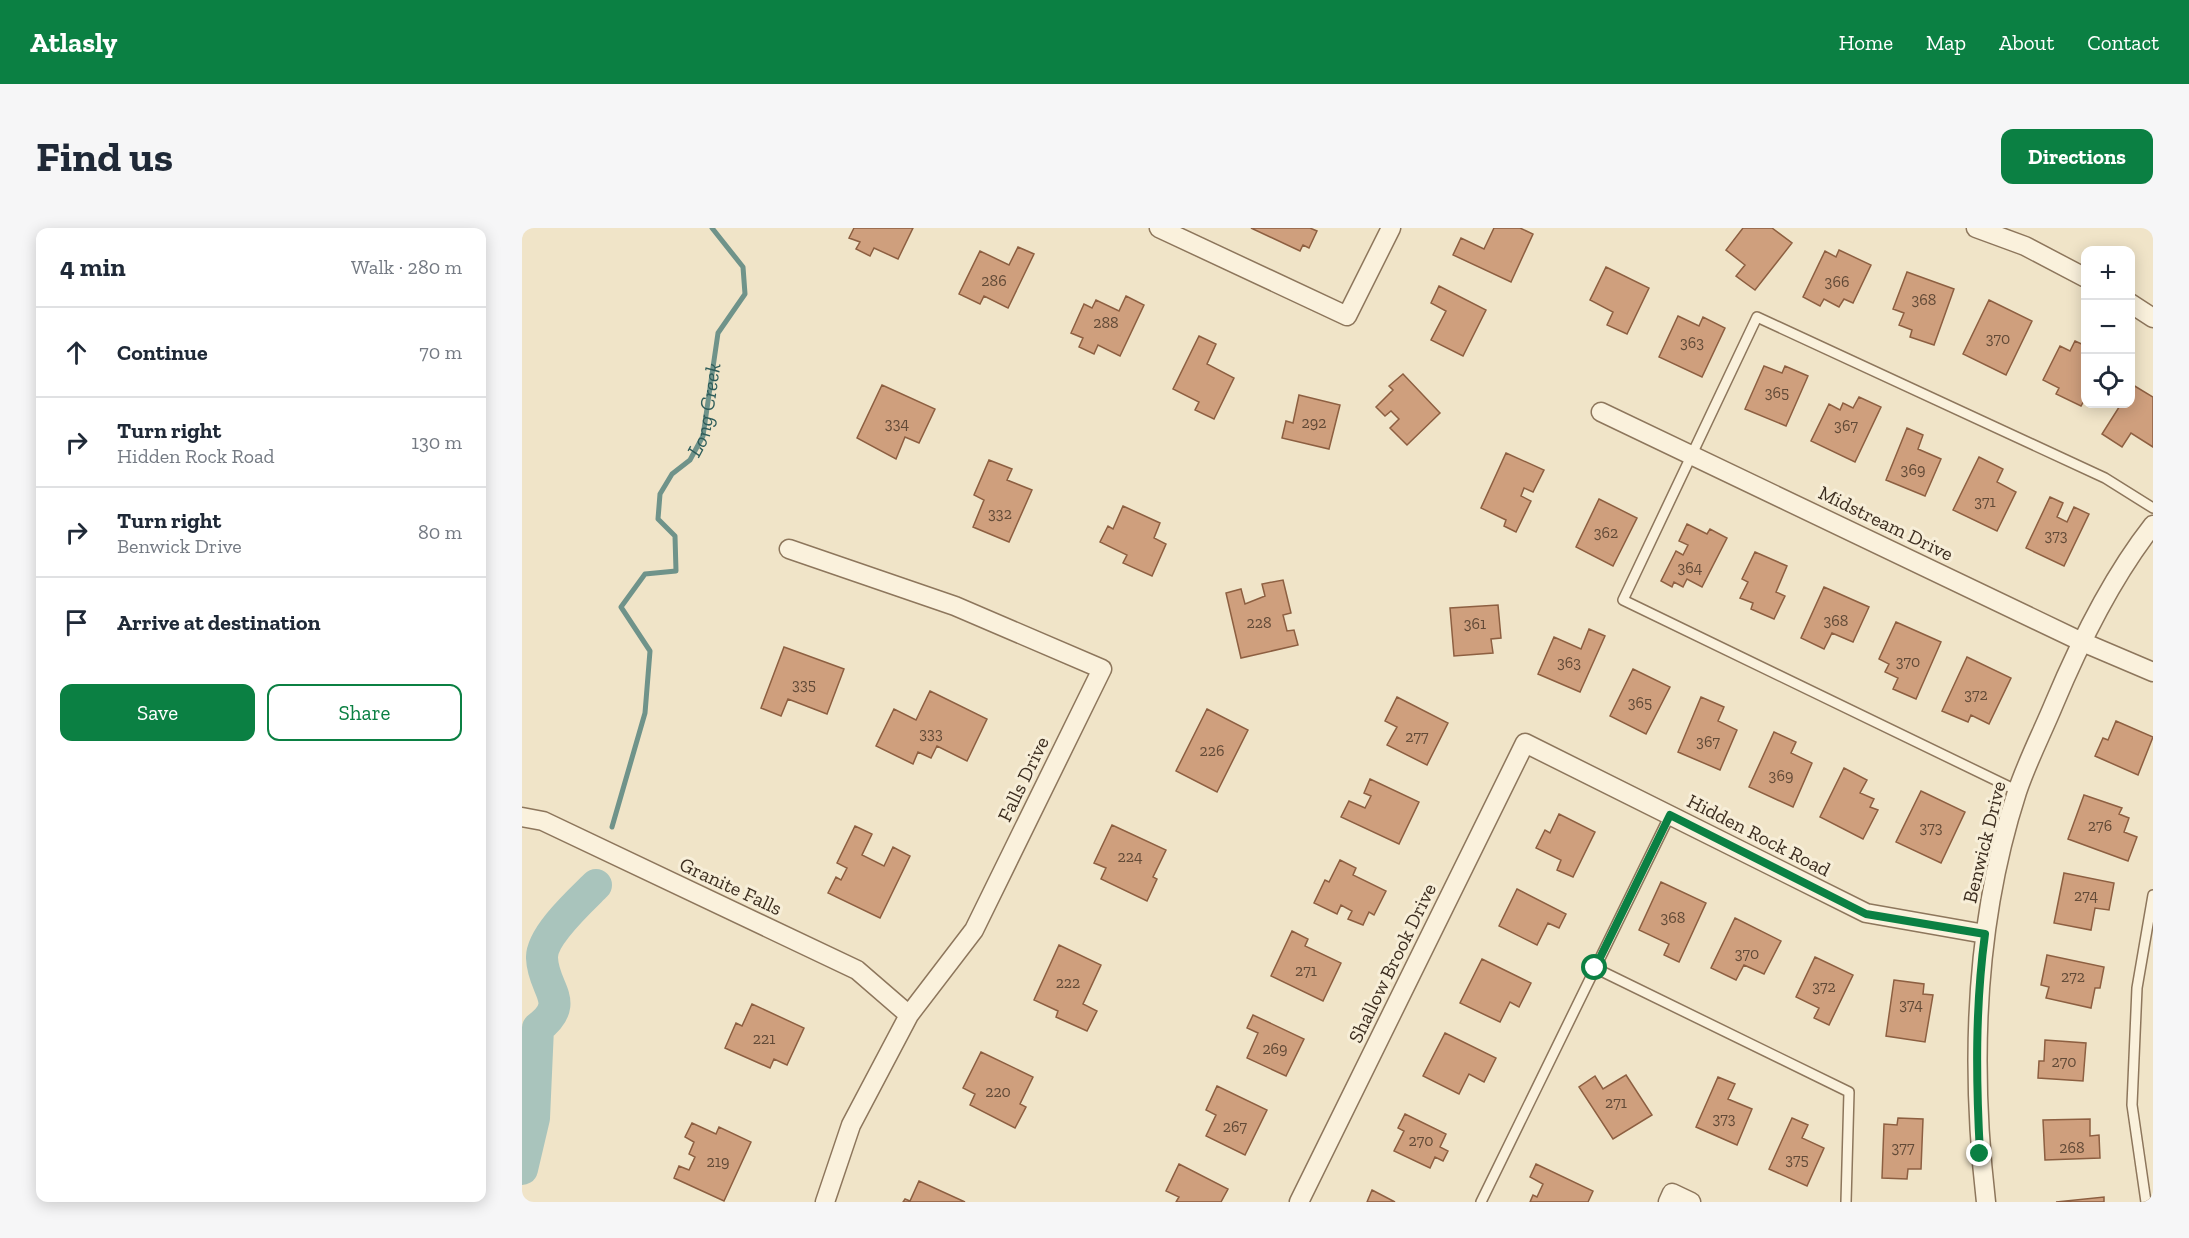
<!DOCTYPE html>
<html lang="en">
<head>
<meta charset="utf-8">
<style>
	:root { --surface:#fff; --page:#f6f6f7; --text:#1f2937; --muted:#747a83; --line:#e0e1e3; --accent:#0b8043 }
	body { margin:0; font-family:"Zilla Slab",serif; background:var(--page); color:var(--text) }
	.controls { position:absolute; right:18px; top:18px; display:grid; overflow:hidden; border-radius:12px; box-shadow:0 3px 15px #0003 }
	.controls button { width:54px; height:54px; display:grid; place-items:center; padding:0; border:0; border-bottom:2px solid var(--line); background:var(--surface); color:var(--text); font:30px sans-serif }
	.stop { position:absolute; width:18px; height:18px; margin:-14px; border:4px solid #0b8043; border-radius:50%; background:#fff }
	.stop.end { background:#0b8043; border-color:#fff; box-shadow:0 2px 6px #0008 }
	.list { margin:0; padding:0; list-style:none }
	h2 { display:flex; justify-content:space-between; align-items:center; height:78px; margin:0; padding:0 24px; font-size:26px }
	h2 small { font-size:20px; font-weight:400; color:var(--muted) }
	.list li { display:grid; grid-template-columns:39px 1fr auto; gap:18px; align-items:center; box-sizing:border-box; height:90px; padding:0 24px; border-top:2px solid var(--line) }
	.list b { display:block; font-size:22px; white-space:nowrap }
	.list p { margin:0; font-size:20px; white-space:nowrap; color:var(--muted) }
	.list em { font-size:20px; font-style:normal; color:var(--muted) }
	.actions { display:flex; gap:12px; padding:18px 24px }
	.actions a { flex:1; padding:14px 0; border:2px solid var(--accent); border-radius:12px; text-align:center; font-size:21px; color:var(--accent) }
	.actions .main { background:var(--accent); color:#fff }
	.icon { flex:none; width:33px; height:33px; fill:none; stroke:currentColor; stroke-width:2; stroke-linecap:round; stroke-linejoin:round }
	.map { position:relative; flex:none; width:1631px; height:974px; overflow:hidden; border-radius:12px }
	header { display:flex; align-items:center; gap:36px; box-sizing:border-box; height:84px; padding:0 30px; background:var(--accent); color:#fff }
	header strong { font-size:28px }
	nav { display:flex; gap:33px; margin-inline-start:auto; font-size:21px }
	.intro { display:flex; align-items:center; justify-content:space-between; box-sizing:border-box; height:144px; padding:0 36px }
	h1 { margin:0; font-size:42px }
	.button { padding:15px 27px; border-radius:12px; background:var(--accent); color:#fff; font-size:21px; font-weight:700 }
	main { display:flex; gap:36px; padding:0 36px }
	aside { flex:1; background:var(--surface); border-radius:12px; box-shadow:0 3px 15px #0003 }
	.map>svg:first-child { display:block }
</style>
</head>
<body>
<header>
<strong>Atlasly</strong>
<nav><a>Home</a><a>Map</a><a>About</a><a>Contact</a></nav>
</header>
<div class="intro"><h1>Find us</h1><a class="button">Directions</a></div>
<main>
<aside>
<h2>4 min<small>Walk · 280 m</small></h2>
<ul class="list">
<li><svg class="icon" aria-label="ahead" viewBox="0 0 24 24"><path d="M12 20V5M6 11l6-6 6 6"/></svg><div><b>Continue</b></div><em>70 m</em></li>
<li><svg class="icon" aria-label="right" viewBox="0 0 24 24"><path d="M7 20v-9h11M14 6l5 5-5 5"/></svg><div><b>Turn right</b><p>Hidden Rock Road</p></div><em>130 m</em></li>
<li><svg class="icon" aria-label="right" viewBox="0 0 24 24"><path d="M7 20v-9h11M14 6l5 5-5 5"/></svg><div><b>Turn right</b><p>Benwick Drive</p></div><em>80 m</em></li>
<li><svg class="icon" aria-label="arrive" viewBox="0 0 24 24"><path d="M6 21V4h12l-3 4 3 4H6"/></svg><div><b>Arrive at destination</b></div></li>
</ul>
<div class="actions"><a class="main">Save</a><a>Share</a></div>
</aside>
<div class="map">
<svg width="1631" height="974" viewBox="0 0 1631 974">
	<rect width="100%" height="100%" fill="#f0e4c8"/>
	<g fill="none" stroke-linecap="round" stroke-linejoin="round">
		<path stroke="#6f938a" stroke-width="5" id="s1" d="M 90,599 L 123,485 L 128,423 L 99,379 L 123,346 L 154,343 L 153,308 L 136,291 L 138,266 L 150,246 L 168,232 L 181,208 L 196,105 L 223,66 L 221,39 L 190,0"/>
		<path stroke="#a9c4bc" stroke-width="32" d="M 0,941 L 12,890 L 16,800 C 50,774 21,762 20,730 C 19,708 59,672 74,657"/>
	</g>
	<path fill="#cf9f7d" stroke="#8d5f41" stroke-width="1.5" d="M 332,0 L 391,0 L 376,31 L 352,20 L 348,28 L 334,21 L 338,14 L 327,10 Z
		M 729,0 L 788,0 L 795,3 L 787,20 L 781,17 L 778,23 Z
		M 972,0 L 998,0 L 1011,6 L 989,54 L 931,27 L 939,10 L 962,21 Z
		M 1221,0 L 1250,0 L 1270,15 L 1233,62 L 1214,48 L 1223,37 L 1204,22 Z
		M 496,19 L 512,26 L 486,80 L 462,68 L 458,76 L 437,66 L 458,23 L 487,37 Z
		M 1317,22 L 1349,37 L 1331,75 L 1322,71 L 1317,79 L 1302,71 L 1298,78 L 1281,69 L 1303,23 L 1314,29 Z
		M 1084,39 L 1127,60 L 1105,106 L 1085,97 L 1091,84 L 1068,72 Z
		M 1385,44 L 1432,61 L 1412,117 L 1388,109 L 1390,102 L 1377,97 L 1382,85 L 1371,81 Z
		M 917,58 L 964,82 L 941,128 L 909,112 L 924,83 L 909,75 Z
		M 604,68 L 622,77 L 598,128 L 576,117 L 572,126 L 557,119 L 561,110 L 549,105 L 562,76 L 570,80 L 574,72 L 597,83 Z
		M 1467,72 L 1510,93 L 1484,147 L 1441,126 Z
		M 1156,88 L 1177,98 L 1181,89 L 1203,100 L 1180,149 L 1137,129 Z
		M 677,108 L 694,116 L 685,136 L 712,150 L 692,191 L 673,182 L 677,174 L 651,161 Z
		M 1553,113 L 1564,118 L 1564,169 L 1559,178 L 1534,166 L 1537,160 L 1521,152 L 1538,118 L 1548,123 Z
		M 1242,138 L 1260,145 L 1263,138 L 1286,148 L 1264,198 L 1223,181 Z
		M 881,146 L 918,185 L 885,217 L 868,200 L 877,191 L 869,183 L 863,188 L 854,179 L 871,162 L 867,158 Z
		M 360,157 L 413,181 L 397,215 L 383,209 L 374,231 L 335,210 Z
		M 1611,157 L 1631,169 L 1631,219 L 1609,205 L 1600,219 L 1580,206 L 1599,176 L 1608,176 Z
		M 777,167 L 818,177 L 807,221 L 760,210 L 764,193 L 771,195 Z
		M 1337,169 L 1359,179 L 1333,234 L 1289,213 L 1307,176 L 1318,182 L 1321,175 L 1331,180 Z
		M 1385,200 L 1401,207 L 1396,221 L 1419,231 L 1403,268 L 1364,252 Z
		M 984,225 L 1022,242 L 1011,264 L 1002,260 L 999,268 L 1009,273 L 994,304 L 982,298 L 984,292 L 959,280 Z
		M 1457,229 L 1481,241 L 1475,254 L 1494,264 L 1475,303 L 1431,282 Z
		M 467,232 L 490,241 L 485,252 L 510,262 L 487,314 L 451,299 L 462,272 L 452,267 Z
		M 1528,269 L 1541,275 L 1535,289 L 1545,294 L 1552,279 L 1567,286 L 1542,338 L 1504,320 Z
		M 1077,271 L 1115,290 L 1091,338 L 1054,319 Z
		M 601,278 L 638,295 L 632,310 L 644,316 L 630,348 L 601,335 L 605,327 L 578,314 L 586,298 L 591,301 Z
		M 1165,296 L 1185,306 L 1188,301 L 1205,310 L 1180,359 L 1165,351 L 1161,359 L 1152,354 L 1150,359 L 1139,353 L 1154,323 L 1161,327 L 1166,317 L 1157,313 Z
		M 1233,324 L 1265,338 L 1254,364 L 1263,368 L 1252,391 L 1229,381 L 1231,375 L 1218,370 L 1226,354 L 1220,351 Z
		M 761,352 L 769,385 L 761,387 L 765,403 L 772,402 L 776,417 L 719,430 L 704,365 L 719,361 L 723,376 L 743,368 L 740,356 Z
		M 1302,359 L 1347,379 L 1331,414 L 1310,405 L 1302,421 L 1279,410 Z
		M 976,377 L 979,410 L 969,411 L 971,425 L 932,428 L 928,380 Z
		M 1374,394 L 1419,414 L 1394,471 L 1371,461 L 1376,450 L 1363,444 L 1367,436 L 1357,431 Z
		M 1067,401 L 1083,408 L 1058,464 L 1016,446 L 1032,409 L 1059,421 Z
		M 262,419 L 322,441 L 305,486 L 266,471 L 259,488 L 239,480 Z
		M 1445,429 L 1489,450 L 1467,496 L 1449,487 L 1446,494 L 1420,483 Z
		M 1111,441 L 1148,459 L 1124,506 L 1088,488 Z
		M 408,463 L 465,491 L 445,533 L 415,518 L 409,530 L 396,524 L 391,536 L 354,518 L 372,481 L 394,492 Z
		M 875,469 L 926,495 L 905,537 L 865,517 L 875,499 L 863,493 Z
		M 1179,469 L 1202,479 L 1196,493 L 1215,502 L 1198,542 L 1156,524 Z
		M 685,481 L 726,502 L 695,564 L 654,543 Z
		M 1594,493 L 1631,509 L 1616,547 L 1573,528 L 1581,510 L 1586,512 Z
		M 1252,504 L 1274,514 L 1269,525 L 1290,535 L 1271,579 L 1227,559 Z
		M 1322,540 L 1345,552 L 1338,565 L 1352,571 L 1348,579 L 1356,582 L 1341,611 L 1298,589 Z
		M 848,551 L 897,574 L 877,616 L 819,589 L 827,573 L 843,580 L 849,568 L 842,565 Z
		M 1399,563 L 1443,584 L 1419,635 L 1374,614 Z
		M 1562,567 L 1600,580 L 1597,586 L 1607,590 L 1602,604 L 1615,609 L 1606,633 L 1546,611 Z
		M 1037,586 L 1073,604 L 1051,649 L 1035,642 L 1039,632 L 1014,620 L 1023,602 L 1028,605 Z
		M 590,597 L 644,622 L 631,649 L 635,651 L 625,673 L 579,651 L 584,640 L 572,635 Z
		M 333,598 L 350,606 L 340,627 L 362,638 L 371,619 L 388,628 L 358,690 L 306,665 L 314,649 L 319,652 L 325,640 L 315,635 Z
		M 818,632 L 834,640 L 831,647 L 864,663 L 852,687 L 847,684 L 841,697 L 826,691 L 830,683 L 819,677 L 815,686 L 792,675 L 803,652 L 807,654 Z
		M 1542,645 L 1592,655 L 1587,682 L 1573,680 L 1569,702 L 1532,695 Z
		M 1139,654 L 1184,675 L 1157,734 L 1142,727 L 1147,716 L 1117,702 Z
		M 995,661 L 1044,686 L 1037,700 L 1026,695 L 1015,717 L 977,698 Z
		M 1213,690 L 1259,713 L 1242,746 L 1222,737 L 1214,752 L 1189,740 Z
		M 770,703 L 786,711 L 783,718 L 819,735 L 801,773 L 749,748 Z
		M 537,717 L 579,737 L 561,776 L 575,783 L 565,803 L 534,789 L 536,783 L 512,772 Z
		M 1525,727 L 1582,739 L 1578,760 L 1573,760 L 1569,780 L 1524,770 L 1527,759 L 1519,757 Z
		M 1293,729 L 1331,747 L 1307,797 L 1292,790 L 1297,780 L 1274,769 Z
		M 960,731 L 1009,755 L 997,779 L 988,774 L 978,794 L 938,775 Z
		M 1372,752 L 1402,756 L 1401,766 L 1411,767 L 1403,814 L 1364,808 Z
		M 230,776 L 282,800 L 265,837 L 252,831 L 248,840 L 203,820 L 214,795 L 220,798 Z
		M 731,787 L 782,811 L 764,848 L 725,830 L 736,805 L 725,800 Z
		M 923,805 L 974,830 L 962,854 L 947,846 L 937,866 L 901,848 Z
		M 1523,812 L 1564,815 L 1561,853 L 1516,850 L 1517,833 L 1522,833 Z
		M 459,824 L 511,849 L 498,876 L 504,879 L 493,900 L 448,877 L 453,866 L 441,860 Z
		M 1104,847 L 1130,887 L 1091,911 L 1057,859 L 1073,848 L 1081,861 Z
		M 1196,849 L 1213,856 L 1206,871 L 1230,881 L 1215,917 L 1174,899 Z
		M 695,858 L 745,882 L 723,927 L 684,908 L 694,887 L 684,882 Z
		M 883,886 L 924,906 L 918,919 L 926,923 L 921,933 L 913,929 L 908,940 L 872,923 L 882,903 L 876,900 Z
		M 1270,890 L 1286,897 L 1280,910 L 1302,920 L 1285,958 L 1247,941 Z
		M 1376,890 L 1401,891 L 1399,941 L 1386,941 L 1385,951 L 1360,950 L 1362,896 L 1375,897 Z
		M 1568,891 L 1568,908 L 1577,907 L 1578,930 L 1523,932 L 1521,892 Z
		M 170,895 L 194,906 L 197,899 L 229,914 L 202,973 L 152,950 L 157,938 L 167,942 L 173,929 L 167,926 L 172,914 L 163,909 Z
		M 657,936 L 706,961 L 699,974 L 654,974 L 657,969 L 644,963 Z
		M 1014,936 L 1071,963 L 1066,974 L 1008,974 L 1011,967 L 1015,969 L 1021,956 L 1008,949 Z
		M 397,953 L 443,974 L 381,974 L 383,971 L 388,973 Z
		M 850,962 L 873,974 L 845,974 Z
		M 1582,969 L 1582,974 L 1534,974 Z"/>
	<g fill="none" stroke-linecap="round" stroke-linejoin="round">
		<g stroke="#8d765c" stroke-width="12">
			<path id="service" d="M 1496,563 L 1101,372 L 1235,89 L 1583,250 L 1631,280
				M 1073,740 L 1327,864 L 1324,974
				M 959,974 L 1148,587
				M 1624,974 L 1610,877 L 1615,760 L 1631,667"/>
		</g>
		<g stroke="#8d765c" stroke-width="21">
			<path id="minor" d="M 637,0 L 825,88 L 869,0
				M 1454,0 L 1503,18 L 1564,50
				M 1608,75 L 1631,90
				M 1079,184 L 1558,413 L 1631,444
				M 267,321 L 433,378 L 580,441 L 452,702 L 387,787 L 329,897 L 303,974
				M 0,589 L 21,593 L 335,742 L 387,787
				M 777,974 L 1003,515 L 1344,685 L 1463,706
				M 1146,974 L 1150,965 L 1169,974
				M 1464,974 C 1448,836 1452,697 1495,564 C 1505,534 1520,505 1532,476 C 1558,414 1590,349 1631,297"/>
		</g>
		<use href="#service" stroke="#faf1dc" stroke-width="9"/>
		<use href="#minor" stroke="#faf1dc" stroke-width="18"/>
	</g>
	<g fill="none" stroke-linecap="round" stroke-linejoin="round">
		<path stroke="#0b8043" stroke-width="8" d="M 1073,740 L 1148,587 L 1344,686 L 1463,706 C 1453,780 1454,852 1458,926"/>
	</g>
	<g text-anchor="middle" stroke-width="6" stroke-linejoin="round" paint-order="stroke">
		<g font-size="16" fill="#624a37">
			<text x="472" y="58">286</text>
			<text x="1315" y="59">366</text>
			<text x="1402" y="77">368</text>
			<text x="584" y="100">288</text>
			<text x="1476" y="116">370</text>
			<text x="1170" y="120">363</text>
			<text x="1255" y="170">365</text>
			<text x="792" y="200">292</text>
			<text x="375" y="201">334</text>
			<text x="1324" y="203">367</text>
			<text x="1391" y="247">369</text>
			<text x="1463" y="279">371</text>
			<text x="478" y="291">332</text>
			<text x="1084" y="310">362</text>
			<text x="1534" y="313">373</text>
			<text x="1168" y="345">364</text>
			<text x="1314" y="398">368</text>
			<text x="737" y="400">228</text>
			<text x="953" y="401">361</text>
			<text x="1386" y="439">370</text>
			<text x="1047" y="440">363</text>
			<text x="282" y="462">335</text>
			<text x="1454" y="472">372</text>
			<text x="1118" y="480">365</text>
			<text x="409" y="511">333</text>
			<text x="895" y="514">277</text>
			<text x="1186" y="519">367</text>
			<text x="690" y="528">226</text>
			<text x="1259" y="553">369</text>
			<text x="1578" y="603">276</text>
			<text x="1409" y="605">373</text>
			<text x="608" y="634">224</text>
			<text x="1564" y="673">274</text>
			<text x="1151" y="695">368</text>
			<text x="1225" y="731">370</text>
			<text x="784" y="748">271</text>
			<text x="1551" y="754">272</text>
			<text x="546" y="760">222</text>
			<text x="1302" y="764">372</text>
			<text x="1389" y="782">374</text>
			<text x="242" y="816">221</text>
			<text x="753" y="826">269</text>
			<text x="1542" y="839">270</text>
			<text x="476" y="869">220</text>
			<text x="1094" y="880">271</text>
			<text x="1202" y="896">373</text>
			<text x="713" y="904">267</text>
			<text x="899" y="918">270</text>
			<text x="1381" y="925">377</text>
			<text x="1550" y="925">268</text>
			<text x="1275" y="937">375</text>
			<text x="196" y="939">219</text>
		</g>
		<g font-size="20" fill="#3d2e20" stroke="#f7eed8">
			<text transform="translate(1364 295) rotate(26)" y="7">Midstream Drive</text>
			<text transform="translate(501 551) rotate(-64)" y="7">Falls Drive</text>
			<text transform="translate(1237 607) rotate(27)" y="7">Hidden Rock Road</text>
			<text transform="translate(1462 614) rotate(-76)" y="7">Benwick Drive</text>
			<text transform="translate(209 658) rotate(25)" y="7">Granite Falls</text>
			<text transform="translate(870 735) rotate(-64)" y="7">Shallow Brook Drive</text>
		</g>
		<g font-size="21" font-style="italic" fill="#2f5d5a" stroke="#f7eed8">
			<text dy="7" stroke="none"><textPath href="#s1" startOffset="489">Long Creek</textPath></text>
		</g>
	</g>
</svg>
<div class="controls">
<button>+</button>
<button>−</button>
<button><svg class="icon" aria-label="locate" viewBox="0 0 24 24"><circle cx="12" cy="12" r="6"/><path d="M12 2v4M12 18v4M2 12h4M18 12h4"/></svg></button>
</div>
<div class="stop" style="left:1073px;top:740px"></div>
<div class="stop end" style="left:1458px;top:926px"></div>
</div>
</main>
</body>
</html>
